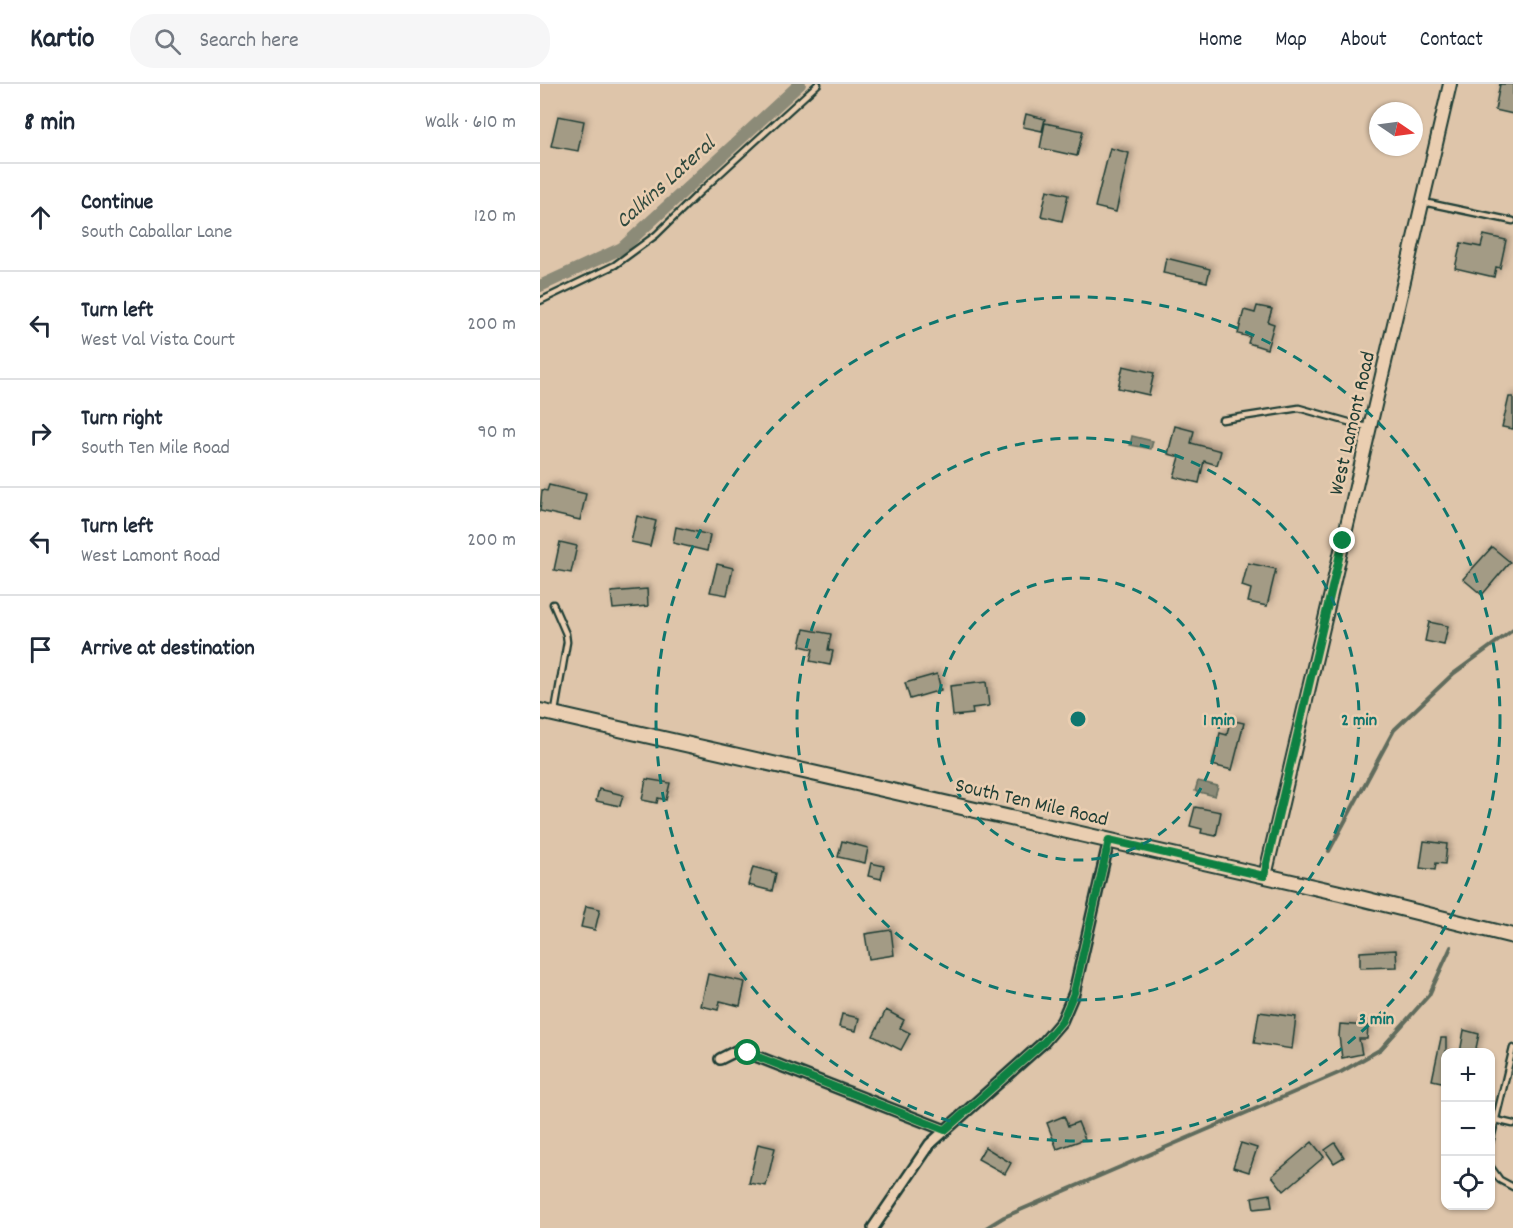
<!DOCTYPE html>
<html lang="en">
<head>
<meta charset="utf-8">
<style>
	:root { --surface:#fff; --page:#f6f6f7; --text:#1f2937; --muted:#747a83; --line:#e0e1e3 }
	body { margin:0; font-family:Dekko,sans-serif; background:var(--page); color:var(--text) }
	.controls { position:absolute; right:18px; bottom:18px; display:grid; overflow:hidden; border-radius:12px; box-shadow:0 2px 4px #0004 }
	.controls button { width:54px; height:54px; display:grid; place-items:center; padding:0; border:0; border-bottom:2px solid var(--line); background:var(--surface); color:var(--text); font:30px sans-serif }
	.compass { position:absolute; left:829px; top:18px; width:54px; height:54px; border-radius:50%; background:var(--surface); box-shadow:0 2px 4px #0004; rotate:103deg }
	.stop { position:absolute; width:18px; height:18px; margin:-14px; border:4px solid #0b8043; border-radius:50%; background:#fff }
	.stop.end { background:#0b8043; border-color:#fff; box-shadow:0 2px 6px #0008 }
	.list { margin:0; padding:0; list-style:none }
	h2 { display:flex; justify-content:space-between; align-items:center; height:78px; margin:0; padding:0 24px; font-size:26px }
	h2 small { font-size:20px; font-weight:400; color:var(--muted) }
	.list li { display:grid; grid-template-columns:39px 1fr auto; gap:18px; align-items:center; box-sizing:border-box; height:108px; padding:0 24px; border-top:2px solid var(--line) }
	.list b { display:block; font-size:22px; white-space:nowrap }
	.list p { margin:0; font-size:20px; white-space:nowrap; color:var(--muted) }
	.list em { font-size:20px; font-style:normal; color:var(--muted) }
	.icon { flex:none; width:33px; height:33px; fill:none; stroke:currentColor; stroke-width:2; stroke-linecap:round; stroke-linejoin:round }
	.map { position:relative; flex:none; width:973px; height:1144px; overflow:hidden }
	header { display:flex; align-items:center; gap:36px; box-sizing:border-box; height:84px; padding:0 30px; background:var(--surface); border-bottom:2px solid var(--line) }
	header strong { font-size:28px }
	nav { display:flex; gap:33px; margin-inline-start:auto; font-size:21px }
	.search { width:420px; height:54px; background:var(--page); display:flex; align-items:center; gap:15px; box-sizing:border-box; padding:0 21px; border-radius:24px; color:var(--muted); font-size:22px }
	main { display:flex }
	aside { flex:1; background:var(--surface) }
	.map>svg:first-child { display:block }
</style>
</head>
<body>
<header>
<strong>Kartio</strong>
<div class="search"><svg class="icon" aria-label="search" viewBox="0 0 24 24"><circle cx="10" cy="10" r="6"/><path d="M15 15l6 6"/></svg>Search here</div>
<nav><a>Home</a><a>Map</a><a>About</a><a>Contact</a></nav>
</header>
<main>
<aside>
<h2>8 min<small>Walk · 610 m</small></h2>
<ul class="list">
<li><svg class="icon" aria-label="ahead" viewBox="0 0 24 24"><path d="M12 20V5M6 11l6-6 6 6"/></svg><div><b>Continue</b><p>South Caballar Lane</p></div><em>120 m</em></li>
<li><svg class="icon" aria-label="left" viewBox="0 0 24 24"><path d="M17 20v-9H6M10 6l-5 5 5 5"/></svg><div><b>Turn left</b><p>West Val Vista Court</p></div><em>200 m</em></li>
<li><svg class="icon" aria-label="right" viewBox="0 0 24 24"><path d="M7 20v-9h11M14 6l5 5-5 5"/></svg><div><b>Turn right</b><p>South Ten Mile Road</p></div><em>90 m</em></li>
<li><svg class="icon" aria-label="left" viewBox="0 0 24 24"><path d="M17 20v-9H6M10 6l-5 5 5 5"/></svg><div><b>Turn left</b><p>West Lamont Road</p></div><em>200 m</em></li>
<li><svg class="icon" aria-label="arrive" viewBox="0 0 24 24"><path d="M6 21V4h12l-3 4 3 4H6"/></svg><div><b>Arrive at destination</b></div></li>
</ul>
</aside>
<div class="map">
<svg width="973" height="1144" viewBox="0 0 973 1144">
	<defs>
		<filter id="shadow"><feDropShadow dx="3.5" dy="-3.5" stdDeviation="3" flood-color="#0004"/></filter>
	</defs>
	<rect width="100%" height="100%" fill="#dec5aa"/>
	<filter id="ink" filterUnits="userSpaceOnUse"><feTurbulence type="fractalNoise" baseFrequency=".0167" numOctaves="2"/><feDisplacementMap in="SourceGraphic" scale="12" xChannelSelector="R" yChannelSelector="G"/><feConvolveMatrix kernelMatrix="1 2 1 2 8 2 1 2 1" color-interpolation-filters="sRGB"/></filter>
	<g filter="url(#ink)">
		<path fill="#8c8b78" stroke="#606c5d" stroke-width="1.5" d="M 592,352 L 613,357 L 611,365 L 590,361 Z
			M 658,697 L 678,702 L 675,712 L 655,707 Z"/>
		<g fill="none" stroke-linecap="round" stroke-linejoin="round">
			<path stroke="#606c5d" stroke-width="4" d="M 789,767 L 854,646 L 913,590 L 973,546
				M 446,1144 L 464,1133 L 801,988 L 841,965 L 889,911 L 911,863"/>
			<path stroke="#8c8b78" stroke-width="12" d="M 0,202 L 82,164 L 260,0"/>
		</g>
		<path fill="#a39b85" stroke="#1f3d34" stroke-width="1.5" filter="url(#shadow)" d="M 960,0 L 973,0 L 973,30 L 955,26 Z
			M 486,30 L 505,35 L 502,47 L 483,43 Z
			M 18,32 L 44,37 L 38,67 L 11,62 Z
			M 505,39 L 543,47 L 537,72 L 500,64 Z
			M 570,64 L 589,69 L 576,128 L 555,123 Z
			M 507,106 L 528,111 L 522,137 L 501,132 Z
			M 944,151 L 966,156 L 960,184 L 956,183 L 954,193 L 915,184 L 921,159 L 941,163 Z
			M 626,174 L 670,185 L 667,198 L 623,189 Z
			M 717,222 L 732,225 L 728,238 L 734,240 L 727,265 L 708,259 L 710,253 L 698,250 L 704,226 L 715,229 Z
			M 583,282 L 614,289 L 609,311 L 578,304 Z
			M 969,313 L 973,313 L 973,345 L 962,343 Z
			M 635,342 L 654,347 L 651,359 L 681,367 L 677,381 L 664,377 L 659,399 L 634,393 L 640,373 L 628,370 Z
			M 9,401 L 46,410 L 40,436 L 0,427 L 2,406 L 7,407 Z
			M 97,432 L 116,437 L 110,462 L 91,458 Z
			M 136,443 L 170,451 L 167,467 L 133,459 Z
			M 20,458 L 37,462 L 31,489 L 14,486 Z
			M 952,463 L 970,478 L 942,511 L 923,495 Z
			M 708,479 L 736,485 L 727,522 L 708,518 L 711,505 L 702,502 Z
			M 177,480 L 193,484 L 187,511 L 170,508 Z
			M 107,505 L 108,522 L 73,525 L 71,508 Z
			M 889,538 L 908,542 L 904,561 L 885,557 Z
			M 264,545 L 291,550 L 288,566 L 293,567 L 290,581 L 270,577 L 273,565 L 260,562 Z
			M 397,590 L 401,606 L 370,615 L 365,599 Z
			M 446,598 L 449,622 L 432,624 L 433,630 L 413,632 L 410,602 Z
			M 690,636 L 704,639 L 692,686 L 672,681 L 680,649 L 687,651 Z
			M 106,695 L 130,699 L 126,716 L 118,714 L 117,719 L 102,716 Z
			M 59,705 L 83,711 L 80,722 L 56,717 Z
			M 655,723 L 681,728 L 676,752 L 661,749 L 662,745 L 650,742 Z
			M 302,757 L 328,764 L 325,779 L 298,773 Z
			M 884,757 L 907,760 L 905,780 L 896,779 L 895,786 L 880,784 Z
			M 331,779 L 344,782 L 341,795 L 328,792 Z
			M 213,783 L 236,789 L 232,807 L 208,801 Z
			M 46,822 L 60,825 L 55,846 L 41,843 Z
			M 351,846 L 354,871 L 329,875 L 325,850 Z
			M 856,866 L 857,883 L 820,884 L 820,868 Z
			M 168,890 L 205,898 L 200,922 L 180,917 L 178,926 L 161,922 Z
			M 346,926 L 364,936 L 360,944 L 370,949 L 361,966 L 333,952 Z
			M 719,928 L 756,933 L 752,965 L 714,959 Z
			M 302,930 L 319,934 L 316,947 L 299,943 Z
			M 800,940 L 828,942 L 827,955 L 819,955 L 822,970 L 802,974 L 799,952 Z
			M 924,946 L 939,950 L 935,969 L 920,969 Z
			M 901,954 L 906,954 L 906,999 L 892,996 Z
			M 524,1032 L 528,1042 L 538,1038 L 545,1055 L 517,1065 L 507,1039 Z
			M 772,1058 L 784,1073 L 744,1107 L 732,1092 Z
			M 701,1059 L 717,1064 L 709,1088 L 693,1083 Z
			M 795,1059 L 804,1073 L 794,1079 L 785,1066 Z
			M 218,1060 L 235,1064 L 226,1102 L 209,1099 Z
			M 445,1063 L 471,1079 L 465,1090 L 438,1075 Z
			M 730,1110 L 732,1123 L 714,1125 L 712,1113 Z"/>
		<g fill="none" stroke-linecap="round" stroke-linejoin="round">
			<g stroke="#1f3d34" stroke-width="9">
				<path id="service" d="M 883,118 L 973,137
					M 0,217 L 75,181 L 116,151 L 160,108 L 278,0
					M 682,336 L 759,324 L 830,344
					M 13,520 L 26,550 L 27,558 L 15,627
					M 956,1036 L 973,1040
					M 950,1059 L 973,964
					M 950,1082 L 960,1096 L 973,1103"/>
			</g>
			<g stroke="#1f3d34" stroke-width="14">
				<path id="minor" d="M 180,975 L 196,967 L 208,969 L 405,1046
					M 333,1144 L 390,1060 L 504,958 L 522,937 L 534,909 L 569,756"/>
			</g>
			<g stroke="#1f3d34" stroke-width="16">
				<path id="tertiary" d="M 725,792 L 910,0"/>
			</g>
			<g stroke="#1f3d34" stroke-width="18">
				<path id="secondary" d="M 0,627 L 800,809 L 973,852"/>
			</g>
			<use href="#service" stroke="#eaceb1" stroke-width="4.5"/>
			<use href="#minor" stroke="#eaceb1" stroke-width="9"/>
			<use href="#tertiary" stroke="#eaceb1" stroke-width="12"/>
			<use href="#secondary" stroke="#eaceb1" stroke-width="14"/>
		</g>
	</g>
	<g fill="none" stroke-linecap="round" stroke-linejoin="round" filter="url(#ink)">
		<path stroke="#0b8043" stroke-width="8" d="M 208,969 L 405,1046 L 504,958 L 522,937 L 534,909 L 569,756 L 724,792 L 803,457"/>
	</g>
	<g fill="none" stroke="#0f766e" stroke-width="3" stroke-dasharray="10 8">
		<circle cx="538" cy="635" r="141"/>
		<circle cx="538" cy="635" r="281"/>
		<circle cx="538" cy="635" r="422"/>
	</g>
	<g text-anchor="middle" stroke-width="5" stroke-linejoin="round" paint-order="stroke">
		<g font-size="21" fill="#1f3d34" stroke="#eaceb1">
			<text transform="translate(811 339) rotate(-77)" y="7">West Lamont Road</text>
			<text transform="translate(492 717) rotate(13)" y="7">South Ten Mile Road</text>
		</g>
		<g font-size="22" font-style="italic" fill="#2f493e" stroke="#eaceb1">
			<text transform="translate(124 97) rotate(-42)" y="8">Calkins Lateral</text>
		</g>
	</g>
	<circle cx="538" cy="635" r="9" fill="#0f766e" stroke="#eaceb1" stroke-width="3"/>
	<g font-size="18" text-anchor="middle" font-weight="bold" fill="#0f766e" stroke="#eaceb1" stroke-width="5" stroke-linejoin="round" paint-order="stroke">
		<text x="679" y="641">1 min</text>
		<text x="819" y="641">2 min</text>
		<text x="836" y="940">3 min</text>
	</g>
</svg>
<div class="controls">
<button>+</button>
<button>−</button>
<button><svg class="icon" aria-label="locate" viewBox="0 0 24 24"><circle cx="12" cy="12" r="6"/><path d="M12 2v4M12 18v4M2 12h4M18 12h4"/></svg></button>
</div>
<svg class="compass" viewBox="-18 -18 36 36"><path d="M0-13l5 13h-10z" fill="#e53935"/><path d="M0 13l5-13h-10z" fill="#747a83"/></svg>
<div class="stop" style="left:208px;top:969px"></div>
<div class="stop end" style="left:803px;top:457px"></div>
</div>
</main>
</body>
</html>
